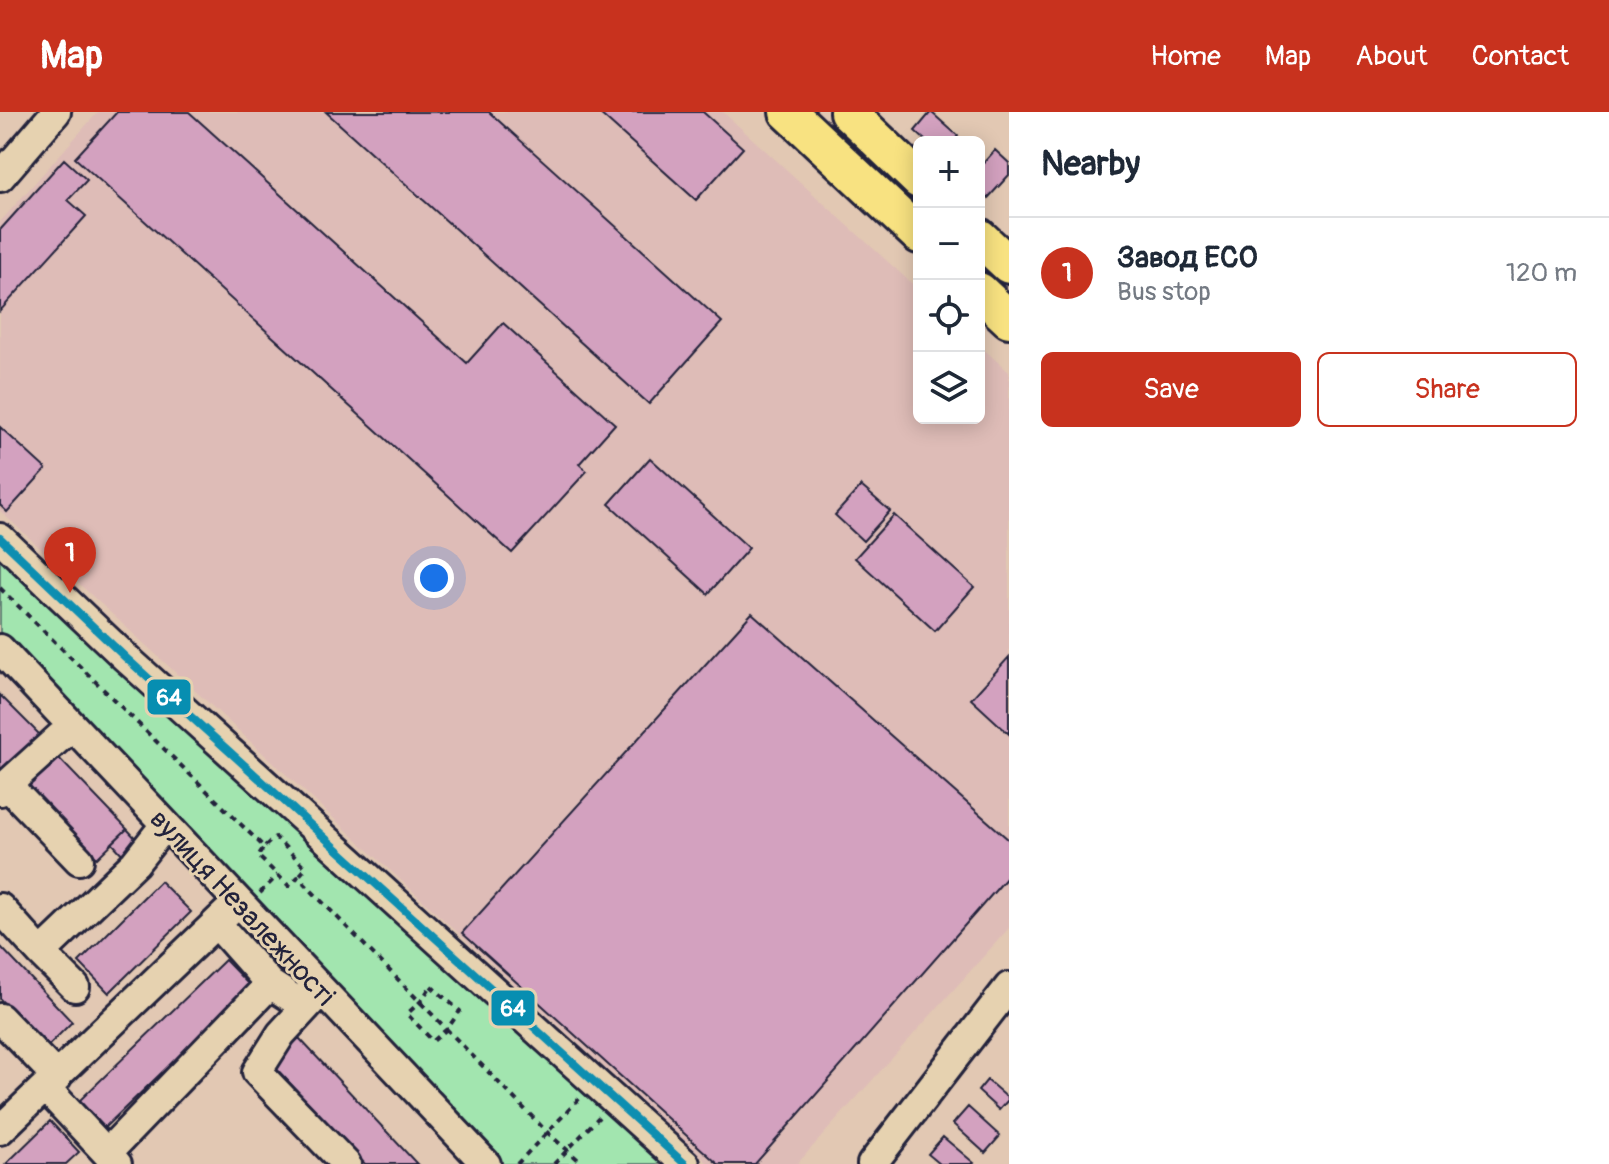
<!DOCTYPE html>
<html lang="en">
<head>
<meta charset="utf-8">
<style>
	:root { --surface:#fff; --page:#f6f6f7; --text:#1f2937; --muted:#747a83; --line:#e0e1e3; --accent:#c8321e }
	body { margin:0; font-family:Pangolin,sans-serif; background:var(--page); color:var(--text) }
	.controls { position:absolute; right:24px; top:24px; display:grid; overflow:hidden; border-radius:12px; box-shadow:0 4px 20px #0003 }
	.controls button { width:72px; height:72px; display:grid; place-items:center; padding:0; border:0; border-bottom:2px solid var(--line); background:var(--surface); color:var(--text); font:40px sans-serif }
	.you { position:absolute; left:434px; top:466px; width:28px; height:28px; margin:-20px; border:6px solid #fff; border-radius:50%; background:#1a73e8; box-shadow:0 0 0 12px #1a73e833 }
	.badge { display:grid; place-items:center; width:52px; height:52px; border-radius:50%; background:var(--accent); color:#fff; font-size:26px; font-weight:700 }
	.pin { position:absolute; translate:-50% -66px; filter:drop-shadow(0 2px 4px #0008) }
	.pin::after { content:''; position:absolute; top:42px; width:28px; height:24px; background:inherit; clip-path:polygon(0 0,100% 0,50% 100%) }
	.list { margin:0; padding:0; list-style:none }
	h2 { display:flex; justify-content:space-between; align-items:center; height:104px; margin:0; padding:0 32px; font-size:34px }
	h2 small { font-size:26px; font-weight:400; color:var(--muted) }
	.list li { display:grid; grid-template-columns:52px 1fr auto; gap:24px; align-items:center; box-sizing:border-box; height:112px; padding:0 32px; border-top:2px solid var(--line) }
	.list b { display:block; font-size:30px; white-space:nowrap }
	.list p { margin:0; font-size:26px; white-space:nowrap; color:var(--muted) }
	.list em { font-size:26px; font-style:normal; color:var(--muted) }
	.actions { display:flex; gap:16px; padding:24px 32px }
	.actions a { flex:1; padding:18px 0; border:2px solid var(--accent); border-radius:12px; text-align:center; font-size:28px; color:var(--accent) }
	.actions .main { background:var(--accent); color:#fff }
	.icon { flex:none; width:44px; height:44px; fill:none; stroke:currentColor; stroke-width:2; stroke-linecap:round; stroke-linejoin:round }
	.map { position:relative; flex:none; width:1009px; height:1052px; overflow:hidden }
	header { display:flex; align-items:center; gap:48px; box-sizing:border-box; height:112px; padding:0 40px; background:var(--accent); color:#fff }
	header strong { font-size:38px }
	nav { display:flex; gap:44px; margin-inline-start:auto; font-size:28px }
	main { display:flex }
	aside { flex:1; background:var(--surface) }
	.map>svg:first-child { display:block }
</style>
</head>
<body>
<header>
<strong>Map</strong>
<nav><a>Home</a><a>Map</a><a>About</a><a>Contact</a></nav>
</header>
<main>
<div class="map">
<svg width="1009" height="1052" viewBox="0 0 1009 1052">
	<rect width="100%" height="100%" fill="#e2c8b3"/>
	<filter id="ink" filterUnits="userSpaceOnUse"><feTurbulence type="fractalNoise" baseFrequency=".0125" numOctaves="2"/><feDisplacementMap in="SourceGraphic" scale="16" xChannelSelector="R" yChannelSelector="G"/><feConvolveMatrix kernelMatrix="1 2 1 2 8 2 1 2 1" color-interpolation-filters="sRGB"/></filter>
	<g filter="url(#ink)">
		<path fill="#debcb7" d="M 98,0 L 723,0 L 919,178 L 919,306 L 979,306 L 979,233 L 1009,260 L 1009,816 L 797,1052 L 709,1052 L 0,399 L 0,110 Z"/>
		<path fill="#a2e5af" stroke="#628475" stroke-width="2" d="M 0,438 L 667,1052 L 501,1052 L 275,819 L 0,524 Z"/>
		<path fill="#d3a1bf" stroke="#22223b" stroke-width="2" d="M 117,0 L 189,0 L 467,251 L 503,211 L 615,312 L 579,352 L 587,359 L 512,441 L 75,46 Z
			M 326,0 L 489,0 L 722,210 L 649,292 Z
			M 598,0 L 703,0 L 743,36 L 696,88 Z
			M 931,0 L 958,24 L 953,30 L 927,30 L 915,19 Z
			M 995,38 L 1009,51 L 1009,63 L 988,86 L 979,78 L 979,56 Z
			M 64,47 L 87,68 L 68,88 L 86,104 L 0,199 L 0,118 Z
			M 0,315 L 46,357 L 7,400 L 0,393 Z
			M 650,346 L 749,436 L 708,482 L 609,392 Z
			M 861,374 L 890,399 L 863,429 L 835,403 Z
			M 894,403 L 974,475 L 935,519 L 855,446 Z
			M 752,501 L 1009,728 L 1009,763 L 755,1052 L 718,1052 L 462,821 Z
			M 1009,545 L 1009,622 L 971,587 Z
			M 0,583 L 40,623 L 4,660 L 0,656 Z
			M 53,640 L 127,717 L 97,746 L 23,668 Z
			M 127,717 L 139,730 L 124,744 L 112,731 Z
			M 160,769 L 191,800 L 109,881 L 79,850 Z
			M 0,834 L 72,910 L 46,936 L 0,887 Z
			M 225,848 L 251,875 L 103,1017 L 78,990 Z
			M 299,926 L 417,1052 L 365,1052 L 272,952 Z
			M 987,968 L 1009,987 L 999,998 L 978,979 Z
			M 968,995 L 1000,1024 L 985,1041 L 953,1012 Z
			M 50,1009 L 79,1040 L 66,1052 L 6,1052 Z
			M 943,1025 L 974,1051 L 973,1052 L 940,1052 L 928,1042 Z"/>
		<g fill="none" stroke-linecap="round" stroke-linejoin="round">
			<g stroke="#22223b" stroke-width="34">
				<path id="minor" d="M 0,65 L 56,0
					M 0,426 L 125,545 L 685,1052
					M 0,537 L 486,1052
					M 7,673 L 79,748
					M 0,679 L 72,614
					M 0,796 L 41,841
					M 217,812 L 270,872
					M 75,875 L 41,841 L 135,751 L 165,713
					M 318,882 L 281,922 L 257,960 L 346,1052
					M 0,906 L 57,965
					M 46,976 L 117,1052
					M 0,1018 L 238,790
					M 107,1041 L 270,872 L 306,895
					M 872,1052 L 1009,875"/>
			</g>
			<g stroke="#22223b" stroke-width="42">
				<path id="major" d="M 788,0 L 919,123
					M 848,0 L 919,68
					M 979,125 L 1009,153
					M 979,179 L 1009,207"/>
			</g>
			<path stroke="#22223b" stroke-width="4" stroke-dasharray="6 6" stroke-linecap="butt" d="M 0,476 L 264,735 L 258,744 L 289,774 L 298,765 L 548,1021 L 583,1052
				M 265,734 L 275,725 L 306,756 L 298,765
				M 260,781 L 278,763
				M 431,874 L 460,899 L 447,917 L 433,929 L 407,902 L 421,889 Z
				M 517,1052 L 580,986
				M 554,1052 L 599,1005"/>
			<use href="#minor" stroke="#e6d2b0" stroke-width="28"/>
			<use href="#major" stroke="#f8e281" stroke-width="36"/>
			<g stroke="#e6d2b0" stroke-width="14">
				<path id="bus-1" d="M 0,426 L 125,545 L 685,1052"/>
			</g>
			<use href="#bus-1" stroke="#078eb1" stroke-width="8"/>
		</g>
	</g>
	<g text-anchor="middle" stroke-width="6" stroke-linejoin="round" paint-order="stroke">
		<g font-size="28" fill="#22223b" stroke="#e6d2b0">
			<text transform="translate(243 795) rotate(47)" y="10">вулиця Незалежності</text>
		</g>
	</g>
	<g stroke="#e6d2b0" stroke-width="3">
		<rect x="146" y="566" width="46" height="38" rx="8" fill="#078eb1"/>
		<rect x="490" y="877" width="46" height="38" rx="8" fill="#078eb1"/>
	</g>
	<g font-size="22" text-anchor="middle" font-weight="bold" fill="#fff">
		<text x="169" y="593">64</text>
		<text x="513" y="904">64</text>
	</g>
</svg>
<div class="controls">
<button>+</button>
<button>−</button>
<button><svg class="icon" aria-label="locate" viewBox="0 0 24 24"><circle cx="12" cy="12" r="6"/><path d="M12 2v4M12 18v4M2 12h4M18 12h4"/></svg></button>
<button><svg class="icon" aria-label="layers" viewBox="0 0 24 24"><path d="M12 4l9 5-9 5-9-5zM3 14l9 5 9-5"/></svg></button>
</div>
<div class="you"></div>
<div class="pin badge" style="left:70px;top:481px">1</div>
</div>
<aside>
<h2>Nearby<small></small></h2>
<ul class="list">
<li><span class="badge">1</span><div><b>Завод ЕСО</b><p>Bus stop</p></div><em>120 m</em></li>
</ul>
<div class="actions"><a class="main">Save</a><a>Share</a></div>
</aside>
</main>
</body>
</html>
